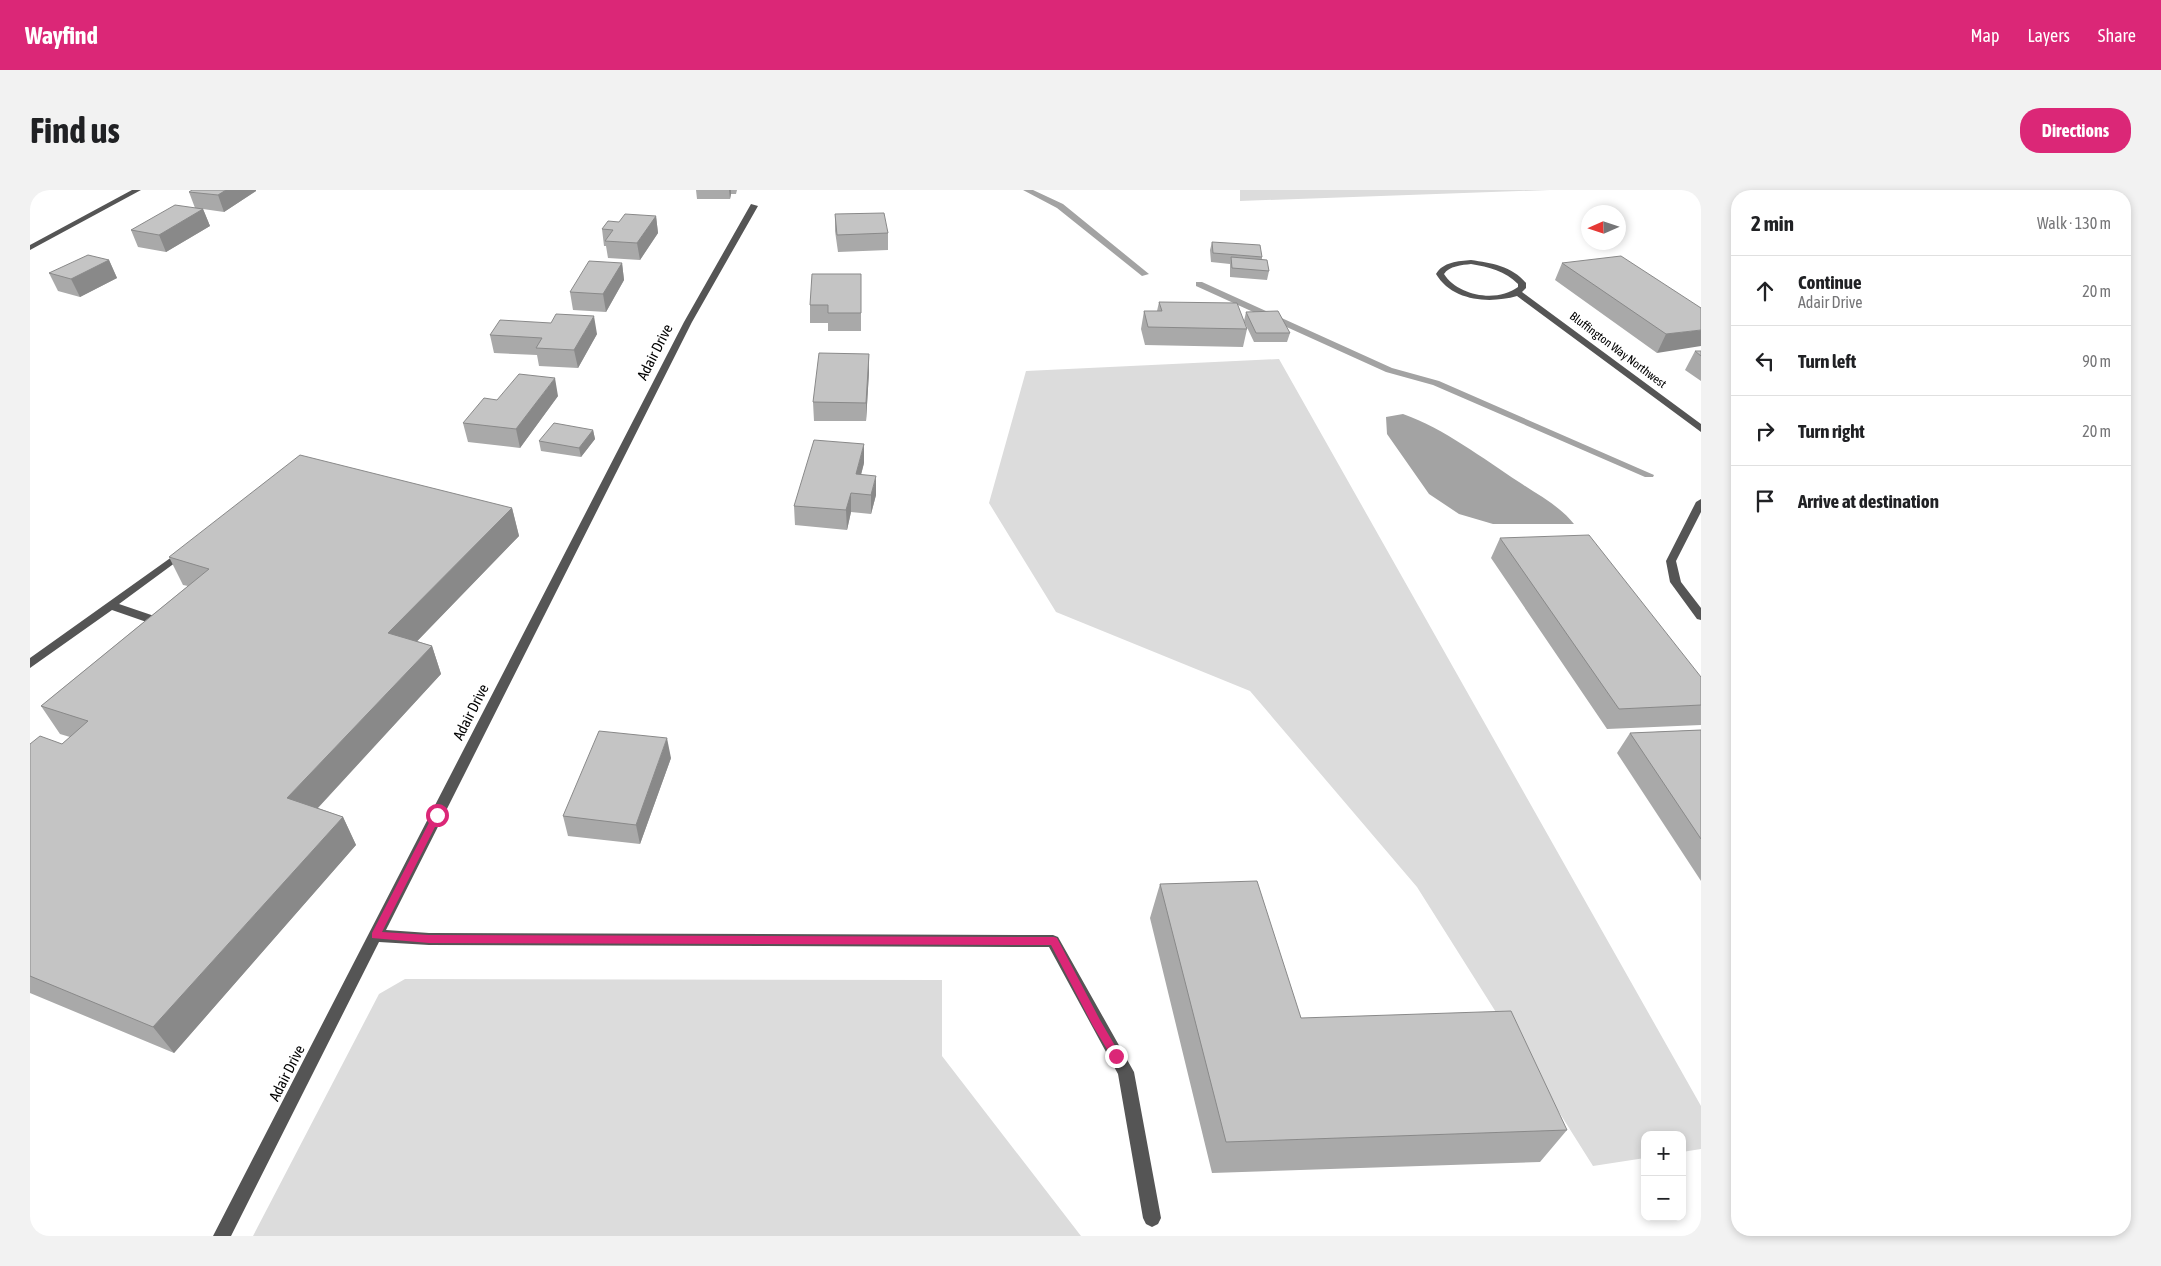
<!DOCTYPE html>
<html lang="en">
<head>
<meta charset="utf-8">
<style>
	:root { --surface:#fff; --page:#f2f2f2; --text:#202124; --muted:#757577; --line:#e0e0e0; --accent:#db2777 }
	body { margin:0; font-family:"Asap Condensed",sans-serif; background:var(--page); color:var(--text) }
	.controls { position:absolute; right:15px; bottom:15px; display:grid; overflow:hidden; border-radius:10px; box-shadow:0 2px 8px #0003 }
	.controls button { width:45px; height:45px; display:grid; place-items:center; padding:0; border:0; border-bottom:1px solid var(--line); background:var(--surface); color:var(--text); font:25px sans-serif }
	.compass { position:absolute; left:1551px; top:15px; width:45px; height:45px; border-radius:50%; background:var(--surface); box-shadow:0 2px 8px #0003; rotate:267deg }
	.stop { position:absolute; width:15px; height:15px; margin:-11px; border:4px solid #db2777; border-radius:50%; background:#fff }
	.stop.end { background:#db2777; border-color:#fff; box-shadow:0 1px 5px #0008 }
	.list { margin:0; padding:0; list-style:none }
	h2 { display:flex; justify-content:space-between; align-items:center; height:65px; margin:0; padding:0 20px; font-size:21px }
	h2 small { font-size:16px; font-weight:400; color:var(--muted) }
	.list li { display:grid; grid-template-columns:32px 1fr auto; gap:15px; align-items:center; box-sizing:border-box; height:70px; padding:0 20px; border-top:1px solid var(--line) }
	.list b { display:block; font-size:19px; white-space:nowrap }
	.list p { margin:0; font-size:16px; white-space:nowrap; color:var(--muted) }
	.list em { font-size:16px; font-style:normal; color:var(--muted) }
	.icon { flex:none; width:28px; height:28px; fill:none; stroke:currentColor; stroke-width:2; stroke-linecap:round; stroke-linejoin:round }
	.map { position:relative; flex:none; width:1671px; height:1046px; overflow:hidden; border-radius:20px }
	header { display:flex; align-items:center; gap:30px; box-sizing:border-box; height:70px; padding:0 25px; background:var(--accent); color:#fff }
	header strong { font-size:24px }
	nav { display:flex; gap:28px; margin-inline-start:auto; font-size:18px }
	.intro { display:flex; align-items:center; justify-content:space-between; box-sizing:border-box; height:120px; padding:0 30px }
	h1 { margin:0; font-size:35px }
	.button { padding:12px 22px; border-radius:20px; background:var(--accent); color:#fff; font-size:18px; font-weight:700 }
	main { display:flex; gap:30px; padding:0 30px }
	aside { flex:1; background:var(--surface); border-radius:20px; box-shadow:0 2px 8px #0003 }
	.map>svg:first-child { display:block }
</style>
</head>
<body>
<header>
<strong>Wayfind</strong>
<nav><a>Map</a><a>Layers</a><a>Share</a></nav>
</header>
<div class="intro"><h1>Find us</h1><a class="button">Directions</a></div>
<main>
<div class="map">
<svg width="1671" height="1046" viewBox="0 0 1671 1046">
	<rect width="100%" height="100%" fill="#fff"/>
	<path fill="#dcdcdc" d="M 1210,0 L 1520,0 L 1210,11 Z
		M 1249,169 L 1671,916 L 1671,959 L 1652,962 L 1652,945 L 1615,945 L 1615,968 L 1563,976 L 1387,697 L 1220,501 L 1026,422 L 959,313 L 996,181 Z
		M 375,789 L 912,790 L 912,866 L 1051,1046 L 223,1046 L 349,804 Z"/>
	<path fill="#a3a3a3" d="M 1373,224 C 1415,239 1452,268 1489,292 C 1508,305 1530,316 1544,334 L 1463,334 L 1429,324 L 1399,304 L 1357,244 L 1356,227 Z"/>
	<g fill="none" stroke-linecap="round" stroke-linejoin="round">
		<path fill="#a3a3a3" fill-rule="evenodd" d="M 993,0 L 1003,0 L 1033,14 L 1119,84 L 1112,86 L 1027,18 Z
			M 1166,92 L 1172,92 L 1362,178 L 1409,191 L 1624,285 L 1623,287 L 1615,287 L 1403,195 L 1356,182 L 1166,96 Z"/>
		<path fill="#555" fill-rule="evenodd" d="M 102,0 L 111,0 L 0,60 L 0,55 Z
			M 721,14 L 728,16 L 662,132 L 356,740 L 399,743 L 1023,745 L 1028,747 L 1104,882 L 1131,1028 L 1128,1034 L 1122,1037 L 1116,1034 L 1113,1028 L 1088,884 L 1019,757 L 399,755 L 349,752 L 201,1046 L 183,1046 L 654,132 Z
			M 1441,70 C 1461,73 1482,76 1496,93 L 1496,98 L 1492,102 L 1671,234 L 1671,242 L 1487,106 C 1459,114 1422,111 1406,84 C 1413,72 1428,71 1441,70 ZM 1441,74 C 1459,77 1475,81 1488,94 L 1488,97 C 1467,113 1428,106 1414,84 C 1419,76 1432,75 1441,74 Z
			M 1671,309 L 1671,322 L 1646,371 L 1651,392 L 1671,418 L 1671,430 L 1667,429 L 1640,392 L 1636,371 L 1666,312 Z
			M 153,359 L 158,362 L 157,364 L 89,414 L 139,431 L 141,434 L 139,437 L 131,437 L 82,420 L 0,478 L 0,468 Z"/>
	</g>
	<path fill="#a9a9a9" d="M 666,0 L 707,0 L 706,4 L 701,4 L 700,9 L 667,9 Z
		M 226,1 L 194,22 L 173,19 L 180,36 L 136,62 L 108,57 L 101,40 L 165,18 L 159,2 Z
		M 805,24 L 858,43 L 858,60 L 808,62 L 805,41 Z
		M 626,26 L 628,43 L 610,70 L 578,68 L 576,56 L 574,56 L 572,39 L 589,32 Z
		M 1182,52 L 1232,67 L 1232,69 L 1239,81 L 1237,90 L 1200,87 L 1200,74 L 1181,72 L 1180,60 Z
		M 79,70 L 87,88 L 50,107 L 28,101 L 19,83 Z
		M 592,73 L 594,90 L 576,122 L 543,120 L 540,102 Z
		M 1532,73 L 1671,118 L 1627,163 L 1525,90 Z
		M 831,84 L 831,141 L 798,141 L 798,133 L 780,133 L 780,115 Z
		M 1129,112 L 1217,139 L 1213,157 L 1115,155 L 1111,139 L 1114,121 L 1127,121 Z
		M 1216,122 L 1260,143 L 1257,152 L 1224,152 L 1214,131 Z
		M 567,144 L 548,178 L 509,176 L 507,165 L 464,163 L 460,145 Z
		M 1665,161 L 1671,161 L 1671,191 L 1655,180 Z
		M 839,164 L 839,182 L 836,231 L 784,231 L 783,212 Z
		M 528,206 L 490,258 L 438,252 L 433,233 L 467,210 Z
		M 563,240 L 565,249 L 551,267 L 511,261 L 509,251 Z
		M 834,273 L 831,285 L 846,305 L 841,324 L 821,322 L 817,340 L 765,335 L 764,316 Z
		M 482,318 L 489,346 L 387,451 L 402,456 L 411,484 L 288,618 L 313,627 L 326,655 L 144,863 L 0,803 L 0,554 L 32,554 L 40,547 L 30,544 L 11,516 L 158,396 L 153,395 L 139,367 Z
		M 1470,348 L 1671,487 L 1671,535 L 1577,539 L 1461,368 Z
		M 1671,540 L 1671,691 L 1587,563 L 1600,543 Z
		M 641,568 L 610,654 L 538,646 L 533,626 Z
		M 1130,694 L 1271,828 L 1537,940 L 1510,972 L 1182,983 L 1120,728 Z"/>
	<path fill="#898989" d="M 196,0 L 226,0 L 226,1 L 194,22 L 188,5 Z
		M 699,0 L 701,0 L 701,4 L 700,9 Z
		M 173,19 L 180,36 L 136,62 L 129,45 Z
		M 626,26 L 628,43 L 610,70 L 607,53 Z
		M 79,70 L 87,88 L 50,107 L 41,89 Z
		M 592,73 L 594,90 L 576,122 L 573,104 Z
		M 564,126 L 567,144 L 548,178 L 544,160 Z
		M 1671,140 L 1671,156 L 1627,163 L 1636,144 Z
		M 839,164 L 839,182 L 836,231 L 836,213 Z
		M 525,188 L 528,206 L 490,258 L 486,239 Z
		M 563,240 L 565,249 L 551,267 L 549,258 Z
		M 834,254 L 834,273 L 826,303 L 826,284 Z
		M 846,286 L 846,305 L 841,324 L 841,305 Z
		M 821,303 L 821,322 L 817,340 L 816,320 Z
		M 482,318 L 489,346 L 368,471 L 358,443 Z
		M 402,456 L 411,484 L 271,636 L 257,608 Z
		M 637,548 L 641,568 L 610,654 L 606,635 Z
		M 313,627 L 326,655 L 144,863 L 123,837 Z"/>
	<path fill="#c4c4c4" stroke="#898989" d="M 162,0 L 196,0 L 188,5 L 159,2 Z
		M 145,15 L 173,19 L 129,45 L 101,40 Z
		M 854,23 L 858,43 L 807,45 L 805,24 Z
		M 595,24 L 626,26 L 607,53 L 575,51 L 583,40 L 572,39 L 578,31 L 589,32 Z
		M 1182,52 L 1230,55 L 1232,67 L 1183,63 Z
		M 58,65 L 79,70 L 41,89 L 19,83 Z
		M 1591,66 L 1671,118 L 1671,140 L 1636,144 L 1532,73 Z
		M 1201,67 L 1237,70 L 1239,81 L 1202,78 Z
		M 559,71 L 592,73 L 573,104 L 540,102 Z
		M 782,84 L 831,84 L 831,123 L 798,123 L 798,115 L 780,115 Z
		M 1129,112 L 1207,113 L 1217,139 L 1118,137 L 1114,121 L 1132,121 Z
		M 1248,121 L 1260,143 L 1226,143 L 1216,122 Z
		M 526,124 L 564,126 L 544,160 L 506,158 L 512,148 L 460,145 L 470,130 L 521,133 Z
		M 1665,161 L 1671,161 L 1671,166 Z
		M 789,163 L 839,164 L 836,213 L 783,212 Z
		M 489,184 L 525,188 L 486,239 L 433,233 L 454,208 L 467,210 Z
		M 524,233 L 563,240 L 549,258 L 509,251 Z
		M 784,250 L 834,254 L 826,284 L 846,286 L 841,305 L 821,303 L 816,320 L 764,316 Z
		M 270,265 L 482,318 L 358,443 L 402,456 L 257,608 L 313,627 L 123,837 L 0,786 L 0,554 L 10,546 L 32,554 L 58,531 L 11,516 L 179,379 L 139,367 Z
		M 1559,345 L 1671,487 L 1671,515 L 1589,519 L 1470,348 Z
		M 1671,540 L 1671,649 L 1600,543 Z
		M 569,541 L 637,548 L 606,635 L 533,626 Z
		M 1227,691 L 1271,828 L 1481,821 L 1537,940 L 1196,952 L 1130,694 Z"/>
	<path fill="#db2777" d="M 407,621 L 411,625 L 352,742 L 399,745 L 1024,747 L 1027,748 L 1070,830 L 1091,866 L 1090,869 L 1083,869 L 1063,836 L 1021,755 L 399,753 L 342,748 L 342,743 L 403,625 Z"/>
	<g text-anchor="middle" stroke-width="4" stroke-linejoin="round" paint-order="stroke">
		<g font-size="12" fill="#000" stroke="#fff">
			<text transform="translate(1588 160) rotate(37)" y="4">Bluffington Way Northwest</text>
		</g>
		<g font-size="15" fill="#000" stroke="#fff">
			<text transform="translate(625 162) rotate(-63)" y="5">Adair Drive</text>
			<text transform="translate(441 522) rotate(-63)" y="5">Adair Drive</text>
			<text transform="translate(257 883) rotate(-63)" y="5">Adair Drive</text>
		</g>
	</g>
</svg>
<div class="controls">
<button>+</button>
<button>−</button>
</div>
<svg class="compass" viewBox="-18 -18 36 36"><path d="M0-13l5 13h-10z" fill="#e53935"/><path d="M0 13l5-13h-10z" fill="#757577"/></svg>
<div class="stop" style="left:407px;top:625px"></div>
<div class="stop end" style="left:1086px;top:866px"></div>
</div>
<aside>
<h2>2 min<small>Walk · 130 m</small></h2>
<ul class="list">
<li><svg class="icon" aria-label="ahead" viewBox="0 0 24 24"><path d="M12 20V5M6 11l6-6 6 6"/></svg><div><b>Continue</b><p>Adair Drive</p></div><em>20 m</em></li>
<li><svg class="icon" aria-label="left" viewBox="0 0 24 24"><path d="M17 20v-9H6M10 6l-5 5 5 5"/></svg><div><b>Turn left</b></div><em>90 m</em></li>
<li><svg class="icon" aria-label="right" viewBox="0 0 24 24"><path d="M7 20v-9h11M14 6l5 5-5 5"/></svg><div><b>Turn right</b></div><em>20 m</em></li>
<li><svg class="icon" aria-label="arrive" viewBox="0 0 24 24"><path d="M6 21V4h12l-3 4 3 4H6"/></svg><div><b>Arrive at destination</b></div></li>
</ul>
</aside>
</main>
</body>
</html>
